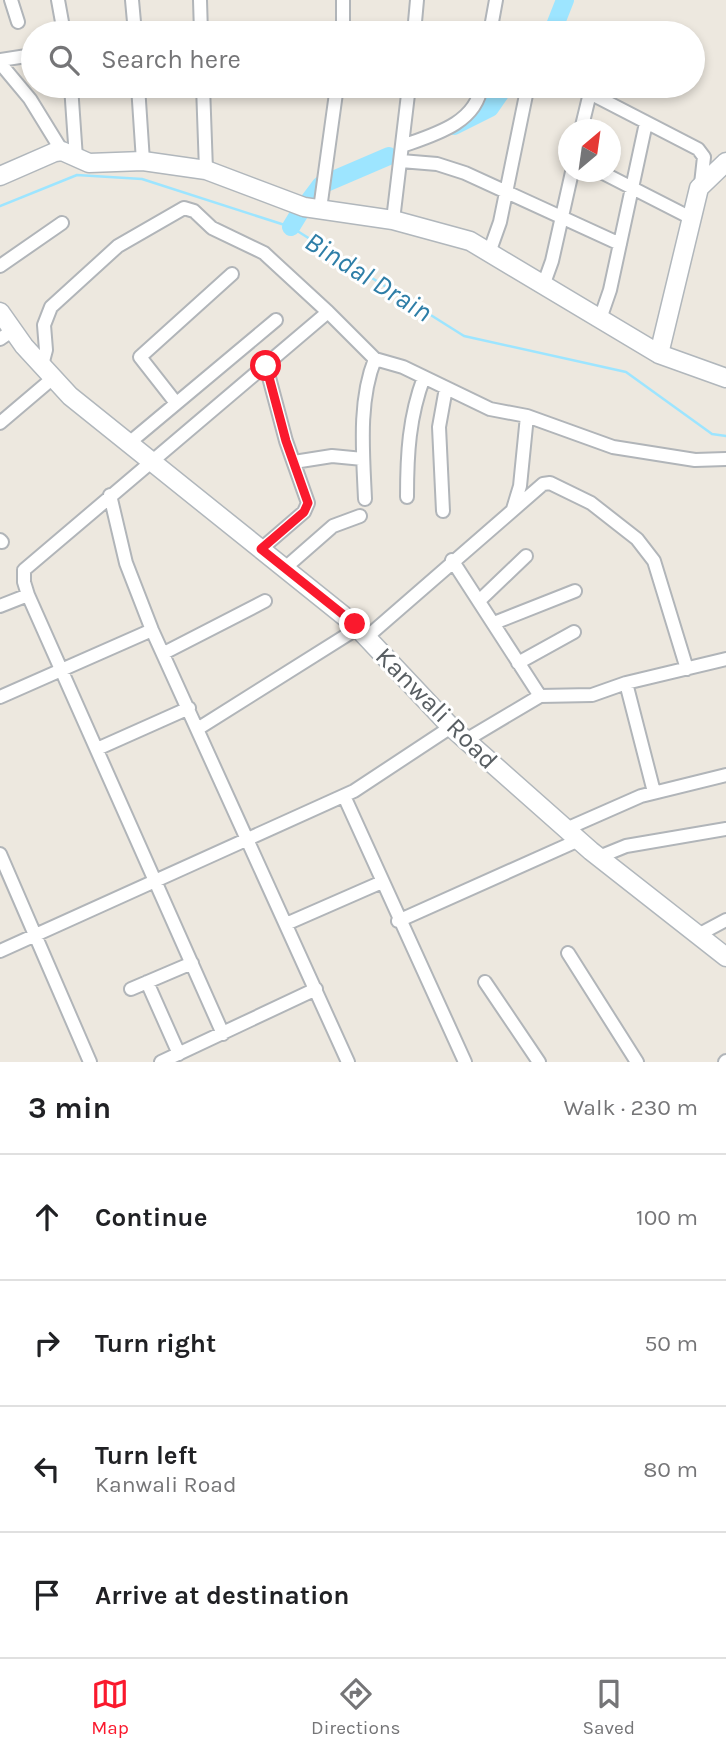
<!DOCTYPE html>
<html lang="en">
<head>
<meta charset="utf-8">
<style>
	:root { --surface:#fff; --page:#f6f6f6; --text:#202124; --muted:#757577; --line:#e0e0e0; --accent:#fa192d }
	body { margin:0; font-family:Karla,sans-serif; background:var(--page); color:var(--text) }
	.compass { position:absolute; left:558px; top:119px; width:63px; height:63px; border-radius:50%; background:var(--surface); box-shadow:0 4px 10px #0003; rotate:29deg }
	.stop { position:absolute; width:21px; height:21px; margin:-16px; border:5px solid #fa192d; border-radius:50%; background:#fff }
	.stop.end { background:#fa192d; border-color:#fff; box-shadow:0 2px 7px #0008 }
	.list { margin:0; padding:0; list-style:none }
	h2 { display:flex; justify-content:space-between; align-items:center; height:91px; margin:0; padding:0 28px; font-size:30px }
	h2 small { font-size:23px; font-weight:400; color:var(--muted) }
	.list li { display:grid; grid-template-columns:46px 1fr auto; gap:21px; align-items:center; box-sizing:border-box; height:126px; padding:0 28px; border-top:2px solid var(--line) }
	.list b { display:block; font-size:26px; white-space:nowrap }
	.list p { margin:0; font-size:23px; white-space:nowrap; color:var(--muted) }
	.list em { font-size:23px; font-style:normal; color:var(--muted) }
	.icon { flex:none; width:38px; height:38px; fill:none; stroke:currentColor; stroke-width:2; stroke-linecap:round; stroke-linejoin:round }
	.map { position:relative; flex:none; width:726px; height:1062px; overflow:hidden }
	.search { position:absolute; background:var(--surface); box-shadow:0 4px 10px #0003; left:21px; right:21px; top:21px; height:77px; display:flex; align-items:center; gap:18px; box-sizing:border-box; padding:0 24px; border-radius:38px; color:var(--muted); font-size:26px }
	.sheet { height:595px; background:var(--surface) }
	nav { display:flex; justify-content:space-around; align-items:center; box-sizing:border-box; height:98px; border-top:2px solid var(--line); background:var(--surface); font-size:19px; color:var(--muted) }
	nav a { display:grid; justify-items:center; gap:4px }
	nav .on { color:var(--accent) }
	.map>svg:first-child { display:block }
</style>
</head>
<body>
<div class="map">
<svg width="726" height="1062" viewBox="0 0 726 1062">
	<rect width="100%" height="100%" fill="#ede8df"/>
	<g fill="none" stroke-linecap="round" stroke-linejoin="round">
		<path stroke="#9de5ff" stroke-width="2.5" d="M 0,206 L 77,175 L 142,179 L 291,227 L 464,336 L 626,372 L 712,434 L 726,436"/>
		<path stroke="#9de5ff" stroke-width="18" d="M 552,33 L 565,0
			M 454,126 L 490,108 L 503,89 L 509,86
			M 326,183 L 389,156
			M 306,205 L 321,185
			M 291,227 L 302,209"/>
		<g stroke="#b1b5b9" stroke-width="16">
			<path id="street" d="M 11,0 L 18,22
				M 58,0 L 64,33
				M 132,0 L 135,33
				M 200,0 L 201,33
				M 343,0 L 343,33
				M 414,33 L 417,0
				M 490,33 L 496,0
				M 0,60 L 33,55
				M 0,63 L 30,99 L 62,151
				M 71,86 L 76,158
				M 138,86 L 143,161
				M 203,86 L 206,170
				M 576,86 L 698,149 L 704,157 L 701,184
				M 581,130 L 590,93
				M 402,146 C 433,135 477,123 481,86
				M 401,161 L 437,164 L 465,173 L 620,244
				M 601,172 L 693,219
				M 320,209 L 337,86
				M 393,220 L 409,86
				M 489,253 L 500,222 L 527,90
				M 0,266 L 62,223
				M 543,286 L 552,261 L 572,172
				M 600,319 L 610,290 L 646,123
				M 0,339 L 13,330
				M 42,365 L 46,350 L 44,325 L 51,307 L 118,246 L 184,208 L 194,211 L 212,228 L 264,253 L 328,312
				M 176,403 L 140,357 L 232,274
				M 0,423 L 53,378
				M 129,443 L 276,320
				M 294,462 L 332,456 L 363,459
				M 110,495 L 126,563 L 152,630 L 348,1062
				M 407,497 C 407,454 409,417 424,377
				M 365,499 C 363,453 358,401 375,359
				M 513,509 L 520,486 L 527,416
				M 443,511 L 439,427 L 446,388
				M 0,540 L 2,542
				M 261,549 L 304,512 L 308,503 L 286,441 L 266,366
				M 452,560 L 540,696
				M 285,568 L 333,526 L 360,516
				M 480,600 L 526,556
				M 0,606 L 28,595
				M 494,623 L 575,591
				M 367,637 L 543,484 L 550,483 L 591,503 L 637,539 L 654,561 L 687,669
				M 164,653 L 265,601
				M 518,663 L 574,632
				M 626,683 L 654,792
				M 0,697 L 152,630
				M 199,728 L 358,628
				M 466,740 L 540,696 L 592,695 L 626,683 L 726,659
				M 97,749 L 189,708
				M 344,796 L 465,1062
				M 566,829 L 641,796 L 726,775
				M 0,854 L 90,1062
				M 599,857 L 626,846 L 726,829
				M 398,921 L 579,840
				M 286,924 L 382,882
				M 698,935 L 726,920
				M 0,951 L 354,791 L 451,727
				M 568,953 L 637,1062
				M 147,982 L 179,1054
				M 485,982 L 539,1062
				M 131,989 L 192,963
				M 223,1034 L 28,595 L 24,582 L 24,570 L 328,312 L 375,359 L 403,367 L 490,409 L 527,416 L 613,447 L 695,460 L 726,459
				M 161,1062 L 316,989
				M 725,1062 L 726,1061"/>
		</g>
		<g stroke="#b1b7bc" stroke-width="21">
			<path id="secondary" d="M 0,176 L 55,152 L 62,151 L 89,163 L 143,161 L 206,170 L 304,207 L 393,220 L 470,241 L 659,354 L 726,378
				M 0,312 L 24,346 L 70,396 L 354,624 L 451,727 L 591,851 L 726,957
				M 659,354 L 699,188 L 726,162"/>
		</g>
		<use href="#street" stroke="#fff" stroke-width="12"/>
		<use href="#secondary" stroke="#fff" stroke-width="18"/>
	</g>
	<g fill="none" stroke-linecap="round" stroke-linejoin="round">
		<path stroke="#fa192d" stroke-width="9" d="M 266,366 L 286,441 L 308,503 L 304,512 L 261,549 L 355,624"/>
	</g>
	<g text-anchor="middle" stroke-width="6" stroke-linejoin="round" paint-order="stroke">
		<g font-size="26" fill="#585e62" stroke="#fff">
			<text transform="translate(437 708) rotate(45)" y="9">Kanwali Road</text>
		</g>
		<g font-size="28" font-style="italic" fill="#2e7ea7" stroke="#fff">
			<text transform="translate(369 276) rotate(32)" y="10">Bindal Drain</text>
		</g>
	</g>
</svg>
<svg class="compass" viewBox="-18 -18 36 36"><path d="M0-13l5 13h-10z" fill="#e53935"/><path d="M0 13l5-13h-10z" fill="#757577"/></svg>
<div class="stop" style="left:266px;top:366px"></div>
<div class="stop end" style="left:355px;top:624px"></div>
<div class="search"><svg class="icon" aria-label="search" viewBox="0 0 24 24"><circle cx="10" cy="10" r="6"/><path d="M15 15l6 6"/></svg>Search here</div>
</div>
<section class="sheet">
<h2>3 min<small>Walk · 230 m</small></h2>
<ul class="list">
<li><svg class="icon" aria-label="ahead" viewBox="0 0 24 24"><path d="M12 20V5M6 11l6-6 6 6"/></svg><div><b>Continue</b></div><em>100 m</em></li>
<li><svg class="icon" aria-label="right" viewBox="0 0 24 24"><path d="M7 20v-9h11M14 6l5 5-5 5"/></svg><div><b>Turn right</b></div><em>50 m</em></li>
<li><svg class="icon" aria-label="left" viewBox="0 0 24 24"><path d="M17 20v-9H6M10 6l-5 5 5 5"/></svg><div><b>Turn left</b><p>Kanwali Road</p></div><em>80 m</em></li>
<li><svg class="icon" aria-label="arrive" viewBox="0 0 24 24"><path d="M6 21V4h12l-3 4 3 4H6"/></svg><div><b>Arrive at destination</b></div></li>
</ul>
</section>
<nav>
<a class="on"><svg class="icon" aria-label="map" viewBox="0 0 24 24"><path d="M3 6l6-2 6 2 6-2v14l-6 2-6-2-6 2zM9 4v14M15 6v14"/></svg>Map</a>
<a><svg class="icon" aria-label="directions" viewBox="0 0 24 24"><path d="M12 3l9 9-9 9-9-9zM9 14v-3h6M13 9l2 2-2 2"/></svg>Directions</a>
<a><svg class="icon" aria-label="saved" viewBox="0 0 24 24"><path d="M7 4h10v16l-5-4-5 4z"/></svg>Saved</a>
</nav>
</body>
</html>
